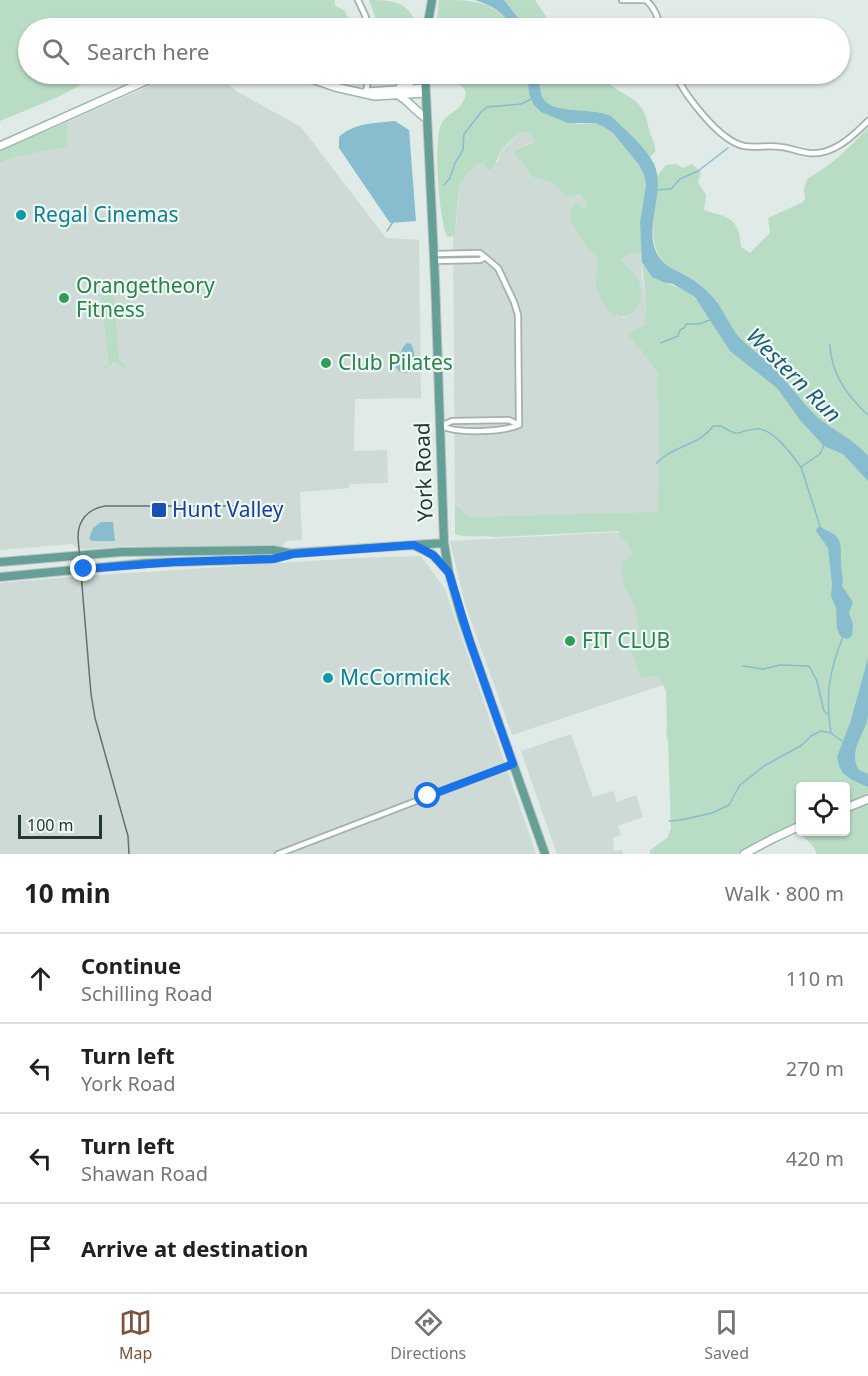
<!DOCTYPE html>
<html lang="en">
<head>
<meta charset="utf-8">
<style>
	:root { --surface:#fff; --page:#f6f6f6; --text:#202124; --muted:#757577; --line:#e0e0e0; --accent:#7e513c }
	body { margin:0; font-family:"Noto Sans",sans-serif; background:var(--page); color:var(--text) }
	.controls { position:absolute; right:18px; bottom:18px; display:grid; overflow:hidden; border-radius:6px; box-shadow:0 2px 4px #0004 }
	.controls button { width:54px; height:54px; display:grid; place-items:center; padding:0; border:0; border-bottom:2px solid var(--line); background:var(--surface); color:var(--text); font:30px sans-serif }
	.scale { position:absolute; left:18px; bottom:15px; width:84px; box-sizing:border-box; padding-left:6px; border:3px solid #213a36; border-top:0; font-size:16px; line-height:21px; white-space:nowrap; color:#213a36; -webkit-text-stroke:4px #f0f7f4; paint-order:stroke }
	.stop { position:absolute; width:18px; height:18px; margin:-14px; border:4px solid #1a73e8; border-radius:50%; background:#fff }
	.stop.end { background:#1a73e8; border-color:#fff; box-shadow:0 2px 6px #0008 }
	.list { margin:0; padding:0; list-style:none }
	h2 { display:flex; justify-content:space-between; align-items:center; height:78px; margin:0; padding:0 24px; font-size:26px }
	h2 small { font-size:20px; font-weight:400; color:var(--muted) }
	.list li { display:grid; grid-template-columns:39px 1fr auto; gap:18px; align-items:center; box-sizing:border-box; height:90px; padding:0 24px; border-top:2px solid var(--line) }
	.list b { display:block; font-size:22px; white-space:nowrap }
	.list p { margin:0; font-size:20px; white-space:nowrap; color:var(--muted) }
	.list em { font-size:20px; font-style:normal; color:var(--muted) }
	.icon { flex:none; width:33px; height:33px; fill:none; stroke:currentColor; stroke-width:2; stroke-linecap:round; stroke-linejoin:round }
	.map { position:relative; flex:none; width:868px; height:854px; overflow:hidden }
	.search { position:absolute; background:var(--surface); box-shadow:0 2px 4px #0004; left:18px; right:18px; top:18px; height:66px; display:flex; align-items:center; gap:15px; box-sizing:border-box; padding:0 21px; border-radius:33px; color:var(--muted); font-size:22px }
	.sheet { height:438px; background:var(--surface) }
	nav { display:flex; justify-content:space-around; align-items:center; box-sizing:border-box; height:84px; border-top:2px solid var(--line); background:var(--surface); font-size:16px; color:var(--muted) }
	nav a { display:grid; justify-items:center; gap:3px }
	nav .on { color:var(--accent) }
	.map>svg:first-child { display:block }
</style>
</head>
<body>
<div class="map">
<svg width="868" height="854" viewBox="0 0 868 854">
	<rect width="100%" height="100%" fill="#e0eae7"/>
	<path fill="#cedad6" d="M 183,74 L 224,74 L 222,76 L 226,83 L 238,92 L 301,127 L 386,238 L 419,240 L 421,398 L 355,399 L 354,451 L 387,450 L 388,483 L 350,484 L 349,488 L 300,492 L 302,540 L 286,541 L 279,548 L 187,549 L 131,546 L 86,549 L 77,548 L 72,544 L 0,550 L 0,163 L 15,157 L 67,147 L 67,122 L 167,78 Z
		M 520,132 L 531,133 L 534,141 L 516,150 L 514,155 L 525,165 L 530,176 L 551,183 L 568,197 L 580,194 L 586,200 L 588,205 L 583,209 L 576,201 L 570,221 L 588,249 L 598,257 L 597,293 L 603,305 L 623,318 L 631,314 L 621,261 L 628,254 L 642,253 L 642,276 L 646,300 L 645,326 L 627,335 L 638,346 L 658,373 L 656,392 L 659,403 L 658,513 L 470,517 L 455,504 L 453,235 L 456,230 L 459,185 L 475,165 L 483,163 L 487,166 L 498,162 L 500,153 Z
		M 659,530 L 666,684 L 512,735 L 465,604 L 450,541 Z
		M 421,556 L 445,589 L 536,854 L 0,854 L 0,583 L 83,576 L 357,558 Z
		M 571,734 L 593,797 L 613,791 L 617,802 L 636,795 L 643,817 L 618,826 L 621,835 L 613,838 L 614,851 L 622,850 L 623,854 L 557,854 L 521,751 Z"/>
	<path fill="#b9dcc5" d="M 0,0 L 335,0 L 335,6 L 344,10 L 348,17 L 345,28 L 28,28 L 28,74 L 101,74 L 58,97 L 0,121 Z
		M 369,0 C 390,0 408,1 416,23 L 414,28 L 379,28 Z
		M 439,0 C 472,0 494,0 513,28 L 436,28 Z
		M 504,0 L 535,0 L 547,18 L 559,28 L 526,28 Z
		M 443,74 L 527,74 L 529,94 L 577,124 L 595,123 L 604,127 L 613,133 L 639,165 L 644,175 L 646,185 L 640,222 L 642,253 L 628,254 L 621,261 C 626,266 633,272 637,278 C 653,309 616,338 598,294 C 594,285 598,268 598,257 L 588,249 L 570,221 L 571,212 L 576,201 L 583,209 L 587,205 L 586,200 L 580,194 L 568,197 L 551,183 L 530,176 L 525,165 L 514,155 L 516,150 L 534,142 L 531,133 L 520,132 C 514,138 506,144 501,151 C 497,157 497,163 492,169 L 488,170 L 483,163 L 475,165 L 459,185 L 455,234 L 451,237 L 447,236 C 439,222 432,132 443,121 C 452,110 462,111 466,93 C 463,83 455,83 446,82 Z
		M 539,74 L 601,74 C 611,91 630,93 641,107 C 646,114 647,121 649,130 C 651,138 656,143 655,152 L 650,157 L 611,116 C 594,107 552,115 543,98 C 539,91 540,81 539,74 Z
		M 67,122 L 67,147 L 15,157 L 0,163 L 0,150 Z
		M 868,128 L 868,854 L 817,854 L 813,846 L 801,834 L 804,832 L 846,832 L 846,786 L 800,786 L 800,823 L 770,836 L 737,854 L 650,854 L 650,850 L 667,838 L 671,829 L 668,742 L 666,733 L 667,730 L 666,691 L 658,675 L 641,678 L 631,651 L 639,631 L 638,619 L 635,606 L 624,584 L 621,563 L 632,554 L 627,540 L 624,541 L 618,534 L 619,531 L 496,537 C 483,535 466,538 455,534 L 455,504 L 470,517 L 658,512 L 659,403 L 656,392 L 658,374 L 638,346 L 627,335 L 645,325 L 646,300 L 642,262 C 657,290 689,280 706,312 L 716,301 C 707,290 696,280 684,274 C 679,272 675,271 671,268 C 641,248 658,206 657,176 L 666,165 L 676,164 L 683,168 L 692,164 L 701,172 L 698,182 L 706,195 L 704,210 C 730,218 739,218 741,247 L 750,253 L 770,233 L 768,218 L 803,202 L 805,199 L 804,189 L 807,179 C 832,165 849,148 868,128 Z
		M 113,292 L 119,360 L 125,364 L 126,367 L 122,367 L 114,361 L 108,368 L 104,369 L 104,366 L 109,366 L 101,293 Z"/>
	<path fill="#88bdcf" d="M 475,0 L 504,0 L 526,28 L 513,28 C 503,12 493,6 475,0 Z
		M 527,74 L 539,74 C 540,81 539,91 543,98 C 552,115 594,107 611,116 C 625,130 645,146 654,164 C 667,192 641,230 659,257 C 666,267 675,270 685,275 C 695,280 703,287 710,294 C 722,306 728,323 738,336 C 747,346 759,354 769,363 C 780,373 789,386 799,397 C 806,406 815,416 825,423 C 840,434 855,441 868,456 L 868,481 L 843,454 L 824,446 L 800,420 L 777,388 L 730,351 L 695,297 L 673,284 L 663,282 L 652,277 L 642,262 L 640,222 L 646,185 L 644,175 L 639,165 L 613,133 L 604,127 L 595,123 L 568,123 L 541,112 L 534,105 L 529,94 Z
		M 395,121 L 409,130 L 416,221 L 390,223 L 339,148 L 339,137 C 353,123 376,123 395,121 Z
		M 407,343 L 411,344 C 415,352 416,363 412,371 C 404,375 398,373 395,365 L 403,347 Z
		M 101,522 L 113,522 L 115,541 L 92,541 L 89,539 L 93,528 Z
		M 820,526 C 824,530 827,530 832,533 C 844,540 840,552 841,563 C 841,572 844,577 842,586 L 853,602 L 849,613 L 853,624 L 852,636 L 847,639 L 840,636 L 837,628 L 836,608 L 831,596 L 832,584 L 828,548 L 816,531 L 817,528 Z
		M 868,658 C 868,677 868,698 868,716 C 865,735 847,751 859,770 L 868,774 L 868,787 L 852,780 L 843,773 L 839,766 L 837,757 L 851,720 Z"/>
	<g fill="none" stroke-linecap="round" stroke-linejoin="round">
		<path stroke="#88bdcf" stroke-width="1.5" d="M 444,185 L 450,178 L 455,163 L 463,150 L 464,134 L 482,111 L 487,107 L 521,104 L 531,99
			M 656,190 L 671,189 L 680,179 L 698,171 L 728,148
			M 387,231 L 393,222
			M 661,343 L 678,336 L 680,330 L 684,328 L 686,324 L 699,324 L 710,320
			M 830,345 C 831,373 848,397 868,415
			M 656,464 C 671,446 699,446 713,426 L 721,426 C 743,439 734,431 755,429 C 772,426 792,455 801,467 L 820,454 L 824,445
			M 801,467 L 820,526
			M 743,666 L 763,669 L 780,665 L 809,666 L 817,681 L 824,711 L 827,714
			M 842,741 L 831,733 C 825,697 829,671 843,637
			M 669,821 L 681,820 L 712,813 L 729,805 L 740,785 L 764,766 L 802,745 L 811,736 L 821,731 L 831,733"/>
		<g stroke="#a3b2ae" stroke-width="8">
			<path id="street" d="M 358,0 L 365,15 L 369,28
				M 622,0 L 646,0 C 655,8 658,17 660,28
				M 675,74 C 685,95 719,141 744,146 C 756,148 769,145 781,147 C 791,148 799,152 809,153 C 832,156 852,137 868,121
				M 366,92 L 369,74
				M 434,254 L 480,253 L 498,268 L 514,302 L 518,315 L 519,425
				M 434,261 L 480,260 L 485,257
				M 441,426 L 452,421 L 509,420 L 519,425
				M 441,426 C 458,434 502,432 519,425
				M 278,854 L 513,764"/>
		</g>
		<g stroke="#9fb6b0" stroke-width="10">
			<path id="secondary" d="M 297,74 L 335,87 L 375,96 L 425,93
				M 400,87 L 408,84 L 420,74
				M 366,92 L 425,88
				M 398,95 C 409,101 415,111 426,118
				M 0,146 L 161,74
				M 846,808 L 868,799
				M 744,854 L 774,838 L 800,826"/>
		</g>
		<g stroke="#bcc4c3" stroke-width="10">
			<path id="primary" d="M 427,28 L 432,0
				M 425,74 L 435,279 L 444,543 L 449,573 L 462,619 L 545,854
				M 415,546 L 432,554 L 448,571
				M 0,562 L 121,552 L 273,550 L 289,553
				M 0,577 L 147,563 L 273,559 L 293,553 L 444,543"/>
		</g>
		<use href="#street" stroke="#fff" stroke-width="4.5"/>
		<use href="#secondary" stroke="#fff" stroke-width="7"/>
		<use href="#primary" stroke="#659f96" stroke-width="8"/>
		<path stroke="#5b7671" stroke-width="1.5" d="M 129,854 L 128,836 L 95,718 L 91,694 L 78,537 C 78,520 88,509 105,506 L 284,506"/>
	</g>
	<g fill="none" stroke-linecap="round" stroke-linejoin="round">
		<path stroke="#1a73e8" stroke-width="8" d="M 84,569 L 175,562 L 273,559 L 293,554 L 414,545 L 424,550 L 434,556 L 449,573 L 470,642 L 513,764 L 428,796"/>
	</g>
	<g fill="#0f9aa8" stroke="#f0f7f4" stroke-width="2">
		<circle cx="21" cy="215" r="6"/>
		<circle cx="328" cy="678" r="6"/>
	</g>
	<g fill="#2e9e5b" stroke="#f0f7f4" stroke-width="2">
		<circle cx="64" cy="298" r="6"/>
		<circle cx="326" cy="363" r="6"/>
		<circle cx="570" cy="641" r="6"/>
	</g>
	<rect fill="#1a4fb4" stroke="#f0f7f4" stroke-width="2" x="151" y="502" width="16" height="16" rx="3"/>
	<g text-anchor="middle" stroke-width="4.5" stroke-linejoin="round" paint-order="stroke">
		<g font-size="21" fill="#0d838f" stroke="#f0f7f4" text-anchor="start">
			<text x="33" y="222">Regal Cinemas</text>
			<text x="340" y="685">McCormick</text>
		</g>
		<g font-size="21" fill="#27864d" stroke="#f0f7f4" text-anchor="start">
			<text x="76" y="293">Orangetheory<tspan x="76" dy="24">Fitness</tspan></text>
			<text x="338" y="370">Club Pilates</text>
			<text x="582" y="648">FIT CLUB</text>
		</g>
		<g font-size="21" fill="#213a36" stroke="#f0f7f4">
			<text transform="translate(424 472) rotate(-92)" y="7">York Road</text>
		</g>
		<g font-size="21" fill="#164399" stroke="#f0f7f4" text-anchor="start">
			<text x="172" y="517">Hunt Valley</text>
		</g>
		<g font-size="22" font-style="italic" fill="#1c5d75" stroke="#f0f7f4">
			<text transform="translate(794 375) rotate(45)" y="8">Western Run</text>
		</g>
	</g>
</svg>
<div class="controls">
<button><svg class="icon" aria-label="locate" viewBox="0 0 24 24"><circle cx="12" cy="12" r="6"/><path d="M12 2v4M12 18v4M2 12h4M18 12h4"/></svg></button>
</div>
<div class="scale">100 m</div>
<div class="stop" style="left:428px;top:796px"></div>
<div class="stop end" style="left:84px;top:569px"></div>
<div class="search"><svg class="icon" aria-label="search" viewBox="0 0 24 24"><circle cx="10" cy="10" r="6"/><path d="M15 15l6 6"/></svg>Search here</div>
</div>
<section class="sheet">
<h2>10 min<small>Walk · 800 m</small></h2>
<ul class="list">
<li><svg class="icon" aria-label="ahead" viewBox="0 0 24 24"><path d="M12 20V5M6 11l6-6 6 6"/></svg><div><b>Continue</b><p>Schilling Road</p></div><em>110 m</em></li>
<li><svg class="icon" aria-label="left" viewBox="0 0 24 24"><path d="M17 20v-9H6M10 6l-5 5 5 5"/></svg><div><b>Turn left</b><p>York Road</p></div><em>270 m</em></li>
<li><svg class="icon" aria-label="left" viewBox="0 0 24 24"><path d="M17 20v-9H6M10 6l-5 5 5 5"/></svg><div><b>Turn left</b><p>Shawan Road</p></div><em>420 m</em></li>
<li><svg class="icon" aria-label="arrive" viewBox="0 0 24 24"><path d="M6 21V4h12l-3 4 3 4H6"/></svg><div><b>Arrive at destination</b></div></li>
</ul>
</section>
<nav>
<a class="on"><svg class="icon" aria-label="map" viewBox="0 0 24 24"><path d="M3 6l6-2 6 2 6-2v14l-6 2-6-2-6 2zM9 4v14M15 6v14"/></svg>Map</a>
<a><svg class="icon" aria-label="directions" viewBox="0 0 24 24"><path d="M12 3l9 9-9 9-9-9zM9 14v-3h6M13 9l2 2-2 2"/></svg>Directions</a>
<a><svg class="icon" aria-label="saved" viewBox="0 0 24 24"><path d="M7 4h10v16l-5-4-5 4z"/></svg>Saved</a>
</nav>
</body>
</html>
